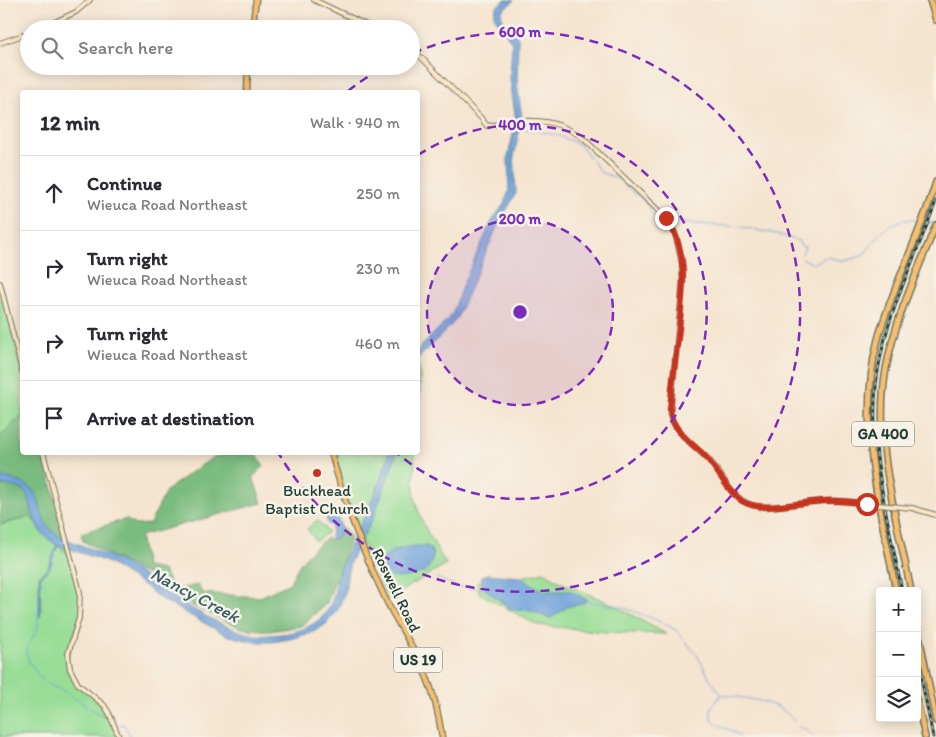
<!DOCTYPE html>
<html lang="en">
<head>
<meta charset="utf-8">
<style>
	:root { --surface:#fff; --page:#f2f2f3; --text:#2b2b33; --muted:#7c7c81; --line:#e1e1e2 }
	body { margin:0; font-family:Itim,sans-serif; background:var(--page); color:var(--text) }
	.controls { position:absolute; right:15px; bottom:15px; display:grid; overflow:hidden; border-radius:5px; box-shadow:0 2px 12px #0003 }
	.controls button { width:45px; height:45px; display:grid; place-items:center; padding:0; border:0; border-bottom:1px solid var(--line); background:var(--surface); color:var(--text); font:25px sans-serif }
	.stop { position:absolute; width:15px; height:15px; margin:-11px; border:4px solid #c8321e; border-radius:50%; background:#fff }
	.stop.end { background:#c8321e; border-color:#fff; box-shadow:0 1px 5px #0008 }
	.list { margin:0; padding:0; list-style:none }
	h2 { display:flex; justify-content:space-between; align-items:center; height:65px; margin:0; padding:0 20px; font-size:21px }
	h2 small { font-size:16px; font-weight:400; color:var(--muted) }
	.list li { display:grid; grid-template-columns:32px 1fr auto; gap:15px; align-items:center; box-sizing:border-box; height:75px; padding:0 20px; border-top:1px solid var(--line) }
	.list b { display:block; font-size:19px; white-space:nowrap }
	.list p { margin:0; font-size:16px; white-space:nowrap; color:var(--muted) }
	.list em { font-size:16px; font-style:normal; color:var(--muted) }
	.icon { flex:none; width:28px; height:28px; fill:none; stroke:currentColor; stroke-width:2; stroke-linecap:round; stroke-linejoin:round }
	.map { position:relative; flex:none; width:936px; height:737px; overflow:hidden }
	.search { position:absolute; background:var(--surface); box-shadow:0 2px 12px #0003; left:20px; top:20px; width:400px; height:55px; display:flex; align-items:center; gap:12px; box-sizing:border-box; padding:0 18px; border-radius:28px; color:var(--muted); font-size:19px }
	.panel { position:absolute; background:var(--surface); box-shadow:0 2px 12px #0003; left:20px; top:90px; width:400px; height:365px; border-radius:5px }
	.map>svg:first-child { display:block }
</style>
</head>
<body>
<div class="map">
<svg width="936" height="737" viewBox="0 0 936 737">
	<rect width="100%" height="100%" fill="#f7f3e8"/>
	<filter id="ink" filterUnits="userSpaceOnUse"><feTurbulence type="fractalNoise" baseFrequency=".02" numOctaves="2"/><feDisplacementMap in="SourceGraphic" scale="10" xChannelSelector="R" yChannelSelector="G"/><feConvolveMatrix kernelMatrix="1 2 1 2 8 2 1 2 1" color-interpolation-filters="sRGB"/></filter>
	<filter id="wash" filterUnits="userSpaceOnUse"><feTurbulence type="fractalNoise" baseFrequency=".0096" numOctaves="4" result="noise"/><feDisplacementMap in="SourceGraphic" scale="20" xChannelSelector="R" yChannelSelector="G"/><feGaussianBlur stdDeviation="1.12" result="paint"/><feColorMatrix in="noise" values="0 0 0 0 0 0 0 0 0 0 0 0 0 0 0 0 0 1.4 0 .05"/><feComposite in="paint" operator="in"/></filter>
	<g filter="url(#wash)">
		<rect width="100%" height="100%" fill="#f5e4cf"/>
		<path fill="#98dd96" stroke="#5c8d65" d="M 0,283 L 22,369 L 22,415 L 0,436 Z
			M 418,363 L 421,374 L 418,419 Z
			M 333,453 L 415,453 C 415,466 413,479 414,492 C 417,519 433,541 446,564 L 388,599 C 364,552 346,503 333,453 Z
			M 30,517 L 69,555 L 82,611 L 73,637 L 67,662 L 72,679 L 102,703 L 111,717 L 119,737 L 0,737 L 0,525 Z
			M 317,520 L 328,532 L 316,541 L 307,529 Z
			M 544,572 L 562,583 L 612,604 L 666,634 L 606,632 L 537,625 L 479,593 L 477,582 L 512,579 Z"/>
		<path fill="#7abc7f" stroke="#4c7c5a" d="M 22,415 L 22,452 L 44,453 L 69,555 L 30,517 L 0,525 L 0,436 Z
			M 255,452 L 264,466 L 253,477 L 262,503 L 140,536 L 146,567 L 163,570 L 174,590 L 198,585 L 202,593 L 260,597 L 290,583 C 297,564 311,549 327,538 L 330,540 L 339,537 L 341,526 L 351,537 L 327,603 L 301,626 L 270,631 L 241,628 L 178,599 L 163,583 L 83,541 L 81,533 L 126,519 L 135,525 L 150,524 L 166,491 L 191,472 L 214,457 L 235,453 Z"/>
		<path fill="#6fa2da" stroke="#477087" d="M 505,0 L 514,0 C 511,5 505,6 502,11 C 498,20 515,30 518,38 L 517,83 L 522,119 L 514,156 L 516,193 L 498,225 L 456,320 L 418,359 L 418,350 L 447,320 L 453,313 L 462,286 L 492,221 L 504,204 L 509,191 L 508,157 L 516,121 L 510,78 L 512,43 L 494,16 L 496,7 Z
			M 389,453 L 397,453 L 373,518 L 350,562 L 347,576 L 346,590 L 337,611 L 325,625 L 313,632 L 290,639 L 272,642 L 254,642 L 226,635 L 159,598 L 145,586 L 107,562 L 58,545 L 49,569 L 40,576 L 41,609 L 40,617 L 39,576 L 48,568 L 57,545 C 49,540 41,534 37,526 C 25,501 38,487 0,485 L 0,477 L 2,477 C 58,487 26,515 59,536 C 81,546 104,552 125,564 C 140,572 152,583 166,592 C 188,608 228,630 254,635 C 263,636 272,635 281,634 C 296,633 311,627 322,617 C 338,601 334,579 343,561 C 360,525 379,491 389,453 Z
			M 328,507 L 335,510 L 341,526 L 337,538 L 331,539 L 332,528 L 327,523 Z
			M 427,546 C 438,553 432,563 425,572 C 412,575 397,583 384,572 L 382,563 C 390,546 410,546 427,546 Z
			M 488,574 L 520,577 L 543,591 L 571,591 L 587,600 L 583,603 L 567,607 L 551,618 C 543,617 538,613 531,611 C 524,610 518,611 511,609 L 485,589 L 481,579 L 483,576 Z"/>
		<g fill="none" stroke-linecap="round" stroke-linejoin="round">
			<path stroke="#6fa2da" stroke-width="1" d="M 520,128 L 557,135 L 578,144 L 585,150 L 600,172 L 618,179 L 645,202 L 660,225 L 665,225
				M 925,221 L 935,224
				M 672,222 L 741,227 L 777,234 L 799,241 L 800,245 L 805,247 L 802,254
				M 803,259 L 813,264 L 826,257 L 844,261 L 862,256 L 880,235 L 890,225 L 903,220 L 921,220
				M 369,526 L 377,534
				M 383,566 L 383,559 L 389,551 L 388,548 L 394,550
				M 45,573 L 51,566 L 56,545
				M 389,575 L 393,578 L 396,578
				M 436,578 L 459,587 L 485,589
				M 41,584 L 41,576 L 42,575
				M 39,590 L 38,628 L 27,648 L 26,653 L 29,662 L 43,681
				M 586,601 L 622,607 L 659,621 L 676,630 L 697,655 L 710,679 L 721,694 C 746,700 778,698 794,721
				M 47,683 C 55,689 64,690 73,696
				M 721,695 L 711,708 L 711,718 C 716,727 732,728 740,737
				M 75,698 L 99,714 L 106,714
				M 113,716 L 115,718
				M 119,724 L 124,725 L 131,737
				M 799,727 L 807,730 L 814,737"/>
		</g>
	</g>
	<g filter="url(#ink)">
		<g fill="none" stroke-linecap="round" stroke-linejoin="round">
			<g stroke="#6a776a" stroke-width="6">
				<path id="secondary" d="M 314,0 L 375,29
					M 40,29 L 76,12 L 90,0
					M 0,43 L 29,33
					M 411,47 L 481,118 L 487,126 C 524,120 553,114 585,140 L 662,214 L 675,233 L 682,263 L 683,281 L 670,414 C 675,433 695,446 709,460 C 721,472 728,492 743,501 C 762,514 802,501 825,501 C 839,500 853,502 867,504
					M 0,283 L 22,371
					M 43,452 L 80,592 L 79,618 L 68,654 L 70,669 L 78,684 L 104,705 L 109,713 L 119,737
					M 912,508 L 936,515"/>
			</g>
			<g stroke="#6a776a" stroke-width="7">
				<path id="primary" d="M 252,29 L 256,0
					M 247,92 L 248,66
					M 331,452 C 344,503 363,552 386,600 C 399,626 416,651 427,678 C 435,697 439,717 442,737"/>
			</g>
			<g stroke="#6a776a" stroke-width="8">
				<path id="highway" d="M 930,0 L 936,20
					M 896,591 C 880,508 856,424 878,339 C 893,285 920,236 936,182
					M 911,591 C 897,519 873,442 886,369 C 895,319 917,272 936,225
					M 917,625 L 936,721
					M 917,700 L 925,737"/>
			</g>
			<use href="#secondary" stroke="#fde5c5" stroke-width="4"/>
			<use href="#primary" stroke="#f9be6d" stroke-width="4.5"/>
			<use href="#highway" stroke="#f9be6d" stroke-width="5"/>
			<g stroke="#1f3d34" stroke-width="3">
				<path id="rail" d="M 902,591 C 887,514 863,433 881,355 C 892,302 918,252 936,201
					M 917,657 L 933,737"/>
			</g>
			<use href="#rail" stroke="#f7f3e8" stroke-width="1" stroke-dasharray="4" stroke-linecap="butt"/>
			<g stroke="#6a776a" stroke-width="6" stroke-linecap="butt">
				<path id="secondary-bridge" d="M 867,504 L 912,508"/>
			</g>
			<use href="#secondary-bridge" stroke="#fde5c5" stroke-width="4"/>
		</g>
	</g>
	<g fill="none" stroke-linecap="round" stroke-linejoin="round" filter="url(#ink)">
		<path stroke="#c8321e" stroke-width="6" d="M 666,218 C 691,252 682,299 678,337 C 675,361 672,386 670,410 C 671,429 690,442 703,454 C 717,468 727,491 742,501 C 763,514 802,501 825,501 C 839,500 853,502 867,504"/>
	</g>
	<circle cx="520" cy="312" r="93" fill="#7b2cbf" fill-opacity=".12"/>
	<g fill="none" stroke="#7b2cbf" stroke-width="2.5" stroke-dasharray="9 6">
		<circle cx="520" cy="312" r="93"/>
		<path d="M418 155A187 187 0 1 1 397 453"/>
		<path d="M348 91A280 280 0 0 1 384 67M413 53A280 280 0 1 1 279 454"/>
	</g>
	<circle fill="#c8321e" stroke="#f7f3e8" stroke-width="2" cx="317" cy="473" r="5"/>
	<g text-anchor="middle" stroke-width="5" stroke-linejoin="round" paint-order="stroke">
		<g fill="#f7f3e8" stroke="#60746a" stroke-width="1">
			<rect x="852" y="421.5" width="62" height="25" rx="4"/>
			<rect x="394" y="647.5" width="48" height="25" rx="4"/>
		</g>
		<g font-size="15" font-weight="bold" fill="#1f3d34">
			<text x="883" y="439">GA 400</text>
			<text x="418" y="665">US 19</text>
		</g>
		<g font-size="16" fill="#1f3d34" stroke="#f7f3e8">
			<text x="317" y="496">Buckhead<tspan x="317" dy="18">Baptist Church</tspan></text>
		</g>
		<g font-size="16" fill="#1f3d34" stroke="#f7f3e8">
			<text transform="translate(397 590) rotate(64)" y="6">Roswell Road</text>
		</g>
		<g font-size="18" font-style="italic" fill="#375b66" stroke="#f7f3e8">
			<text transform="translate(195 595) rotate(28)" y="6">Nancy Creek</text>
		</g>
	</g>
	<circle cx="520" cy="312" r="8" fill="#7b2cbf" stroke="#f7f3e8" stroke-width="2.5"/>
	<g font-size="15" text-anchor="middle" font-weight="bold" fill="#7b2cbf" stroke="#f7f3e8" stroke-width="5" stroke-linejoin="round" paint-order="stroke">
		<text x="520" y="37">600 m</text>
		<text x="520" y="130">400 m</text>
		<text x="520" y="224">200 m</text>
	</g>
</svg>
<div class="controls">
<button>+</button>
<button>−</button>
<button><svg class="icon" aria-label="layers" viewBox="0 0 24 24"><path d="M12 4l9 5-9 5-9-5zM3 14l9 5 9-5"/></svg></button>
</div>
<div class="stop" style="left:867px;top:504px"></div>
<div class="stop end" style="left:666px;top:218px"></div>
<div class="search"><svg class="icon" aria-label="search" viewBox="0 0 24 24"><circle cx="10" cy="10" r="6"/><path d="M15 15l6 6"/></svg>Search here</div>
<section class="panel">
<h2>12 min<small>Walk · 940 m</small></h2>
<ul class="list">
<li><svg class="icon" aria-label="ahead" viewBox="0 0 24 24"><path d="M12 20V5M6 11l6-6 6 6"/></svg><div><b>Continue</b><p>Wieuca Road Northeast</p></div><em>250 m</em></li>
<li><svg class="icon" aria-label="right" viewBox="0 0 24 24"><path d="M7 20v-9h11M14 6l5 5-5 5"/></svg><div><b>Turn right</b><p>Wieuca Road Northeast</p></div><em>230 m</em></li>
<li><svg class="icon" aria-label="right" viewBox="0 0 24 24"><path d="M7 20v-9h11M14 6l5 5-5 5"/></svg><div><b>Turn right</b><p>Wieuca Road Northeast</p></div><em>460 m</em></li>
<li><svg class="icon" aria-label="arrive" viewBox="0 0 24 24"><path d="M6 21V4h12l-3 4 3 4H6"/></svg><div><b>Arrive at destination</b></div></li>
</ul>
</section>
</div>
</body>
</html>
